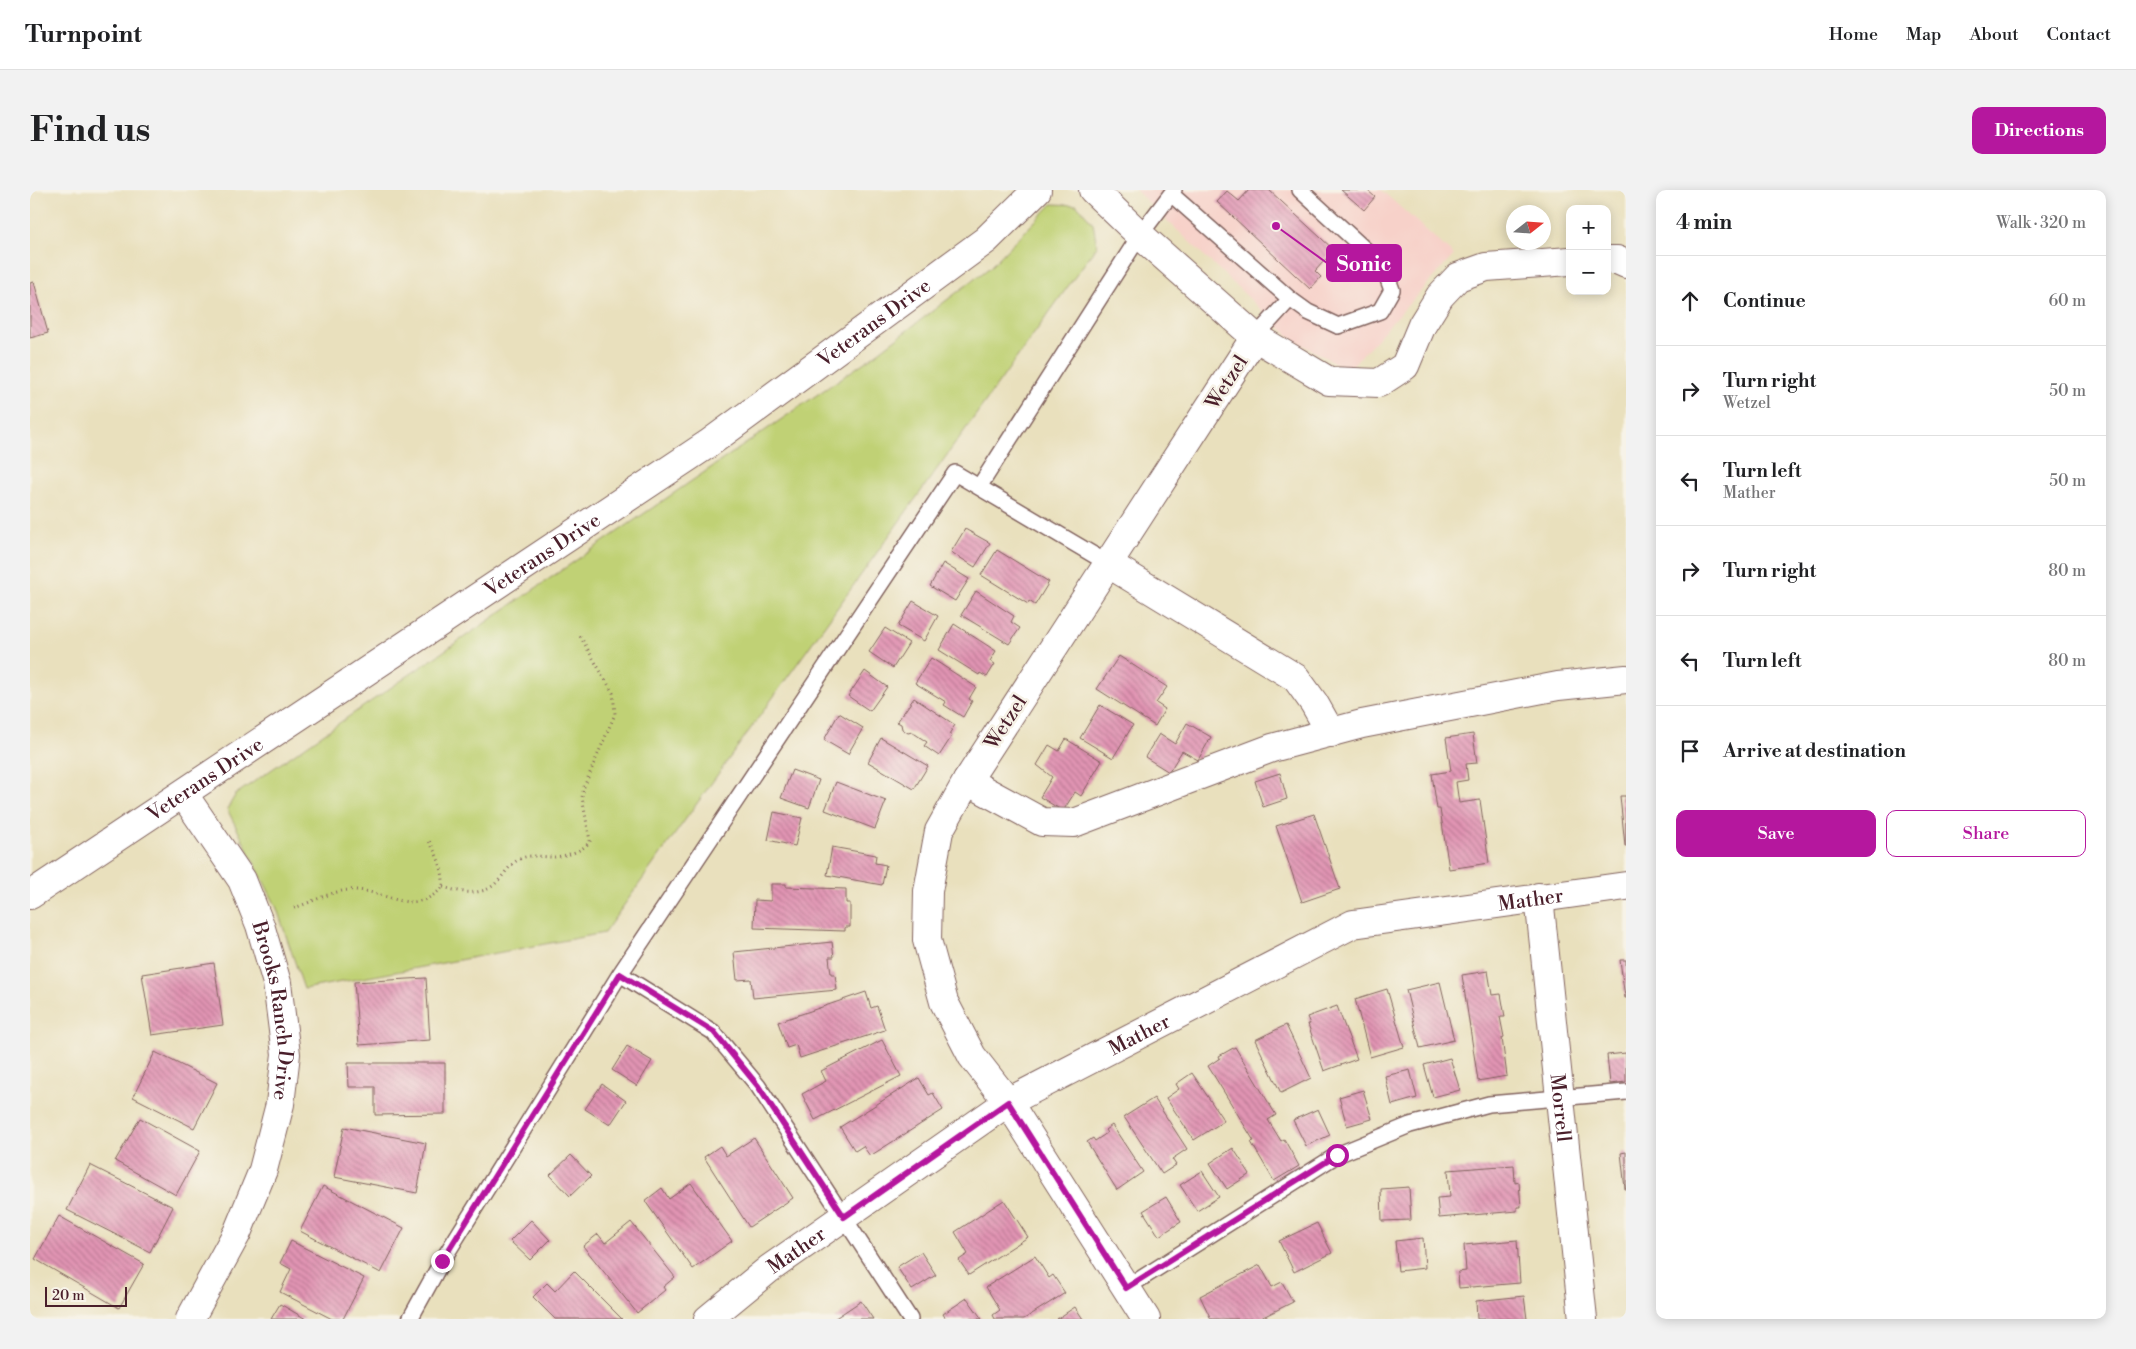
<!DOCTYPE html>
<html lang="en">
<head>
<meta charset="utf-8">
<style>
	:root { --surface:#fff; --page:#f2f2f2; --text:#202124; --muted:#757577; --line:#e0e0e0; --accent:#b5179e }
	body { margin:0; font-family:"Libre Bodoni",serif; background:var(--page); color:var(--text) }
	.controls { position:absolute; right:15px; top:15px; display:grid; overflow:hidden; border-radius:10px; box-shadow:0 2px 12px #0003 }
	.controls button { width:45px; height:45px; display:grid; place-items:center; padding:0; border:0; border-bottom:1px solid var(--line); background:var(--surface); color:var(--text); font:25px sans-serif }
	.compass { position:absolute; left:1476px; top:15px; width:45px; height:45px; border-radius:50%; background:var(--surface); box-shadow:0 2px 12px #0003; rotate:73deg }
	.scale { position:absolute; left:15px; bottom:12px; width:82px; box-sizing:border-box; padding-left:5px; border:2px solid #4a1f2b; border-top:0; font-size:14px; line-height:18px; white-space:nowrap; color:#4a1f2b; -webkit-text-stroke:4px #f7f3e8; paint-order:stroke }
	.stop { position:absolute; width:15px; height:15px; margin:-11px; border:4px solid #b5179e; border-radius:50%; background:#fff }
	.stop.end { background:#b5179e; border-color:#fff; box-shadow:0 1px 5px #0008 }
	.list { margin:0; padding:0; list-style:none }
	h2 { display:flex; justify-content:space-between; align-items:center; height:65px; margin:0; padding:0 20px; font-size:21px }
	h2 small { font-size:16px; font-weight:400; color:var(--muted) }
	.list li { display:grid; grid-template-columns:32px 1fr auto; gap:15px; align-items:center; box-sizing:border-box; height:90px; padding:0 20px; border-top:1px solid var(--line) }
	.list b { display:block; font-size:19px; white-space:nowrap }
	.list p { margin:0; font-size:16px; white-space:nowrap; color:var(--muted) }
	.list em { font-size:16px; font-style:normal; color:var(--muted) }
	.actions { display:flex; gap:10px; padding:15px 20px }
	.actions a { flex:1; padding:11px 0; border:1px solid var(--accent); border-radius:10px; text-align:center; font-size:18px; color:var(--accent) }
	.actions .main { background:var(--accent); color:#fff }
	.icon { flex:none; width:28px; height:28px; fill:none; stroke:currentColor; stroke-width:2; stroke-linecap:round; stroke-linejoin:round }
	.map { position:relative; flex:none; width:1596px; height:1129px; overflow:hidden; border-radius:10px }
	header { display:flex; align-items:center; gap:30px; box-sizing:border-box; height:70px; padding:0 25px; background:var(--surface); border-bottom:1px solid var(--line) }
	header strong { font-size:24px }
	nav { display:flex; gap:28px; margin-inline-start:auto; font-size:18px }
	.intro { display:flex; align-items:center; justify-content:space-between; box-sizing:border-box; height:120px; padding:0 30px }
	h1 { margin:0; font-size:35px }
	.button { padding:12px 22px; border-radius:10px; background:var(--accent); color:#fff; font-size:18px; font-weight:700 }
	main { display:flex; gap:30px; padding:0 30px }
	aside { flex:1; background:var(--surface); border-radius:10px; box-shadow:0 2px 12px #0003 }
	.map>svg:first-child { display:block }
</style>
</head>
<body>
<header>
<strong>Turnpoint</strong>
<nav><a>Home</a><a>Map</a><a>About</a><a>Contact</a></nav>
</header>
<div class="intro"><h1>Find us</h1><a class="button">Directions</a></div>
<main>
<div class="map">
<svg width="1596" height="1129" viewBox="0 0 1596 1129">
	<defs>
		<pattern id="building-back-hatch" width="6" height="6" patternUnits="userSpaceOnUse" patternTransform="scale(1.25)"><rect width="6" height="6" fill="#e194b3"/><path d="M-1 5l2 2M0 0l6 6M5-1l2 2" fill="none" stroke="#b87892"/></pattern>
	</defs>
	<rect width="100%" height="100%" fill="#f7f3e8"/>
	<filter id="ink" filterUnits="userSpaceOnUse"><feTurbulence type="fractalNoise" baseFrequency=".02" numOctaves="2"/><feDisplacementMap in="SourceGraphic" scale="10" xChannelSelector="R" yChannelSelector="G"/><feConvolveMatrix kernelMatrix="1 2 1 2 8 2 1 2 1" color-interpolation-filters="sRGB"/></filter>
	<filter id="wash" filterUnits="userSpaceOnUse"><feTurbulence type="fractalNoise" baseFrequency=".0096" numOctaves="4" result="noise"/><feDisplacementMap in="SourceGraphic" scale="20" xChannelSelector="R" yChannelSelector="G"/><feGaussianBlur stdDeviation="1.12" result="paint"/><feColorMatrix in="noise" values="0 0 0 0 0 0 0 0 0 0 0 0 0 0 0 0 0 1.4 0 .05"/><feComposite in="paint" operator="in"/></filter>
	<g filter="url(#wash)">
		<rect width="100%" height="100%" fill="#e9e0bd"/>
		<path fill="#f7d1c9" d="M 1105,0 L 1351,0 L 1424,65 L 1318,180 L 1262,149 Z"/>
		<path fill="#c0d174" stroke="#857850" d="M 1022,14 L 1047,15 L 1063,33 L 1067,56 L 574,743 L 274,799 L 246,716 L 197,619 L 206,604 L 842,167 L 959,78 Z"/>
		<g id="blocks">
			<path fill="url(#building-back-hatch)" d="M 1219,0 L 1239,0 L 1304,60 L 1285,81 L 1291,87 L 1280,99 L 1187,12 L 1197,1 L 1209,11 Z
				M 1311,0 L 1337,0 L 1345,7 L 1334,20 Z
				M 4,92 L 18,143 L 0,148 L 0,93 Z
				M 935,339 L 960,353 L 945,377 L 921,362 Z
				M 967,360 L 1019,392 L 1005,415 L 999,411 L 998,414 L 951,385 Z
				M 913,373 L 939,389 L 925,411 L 900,396 Z
				M 946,401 L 984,426 L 981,432 L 990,438 L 979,454 L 931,425 Z
				M 883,411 L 908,426 L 894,451 L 868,436 Z
				M 924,434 L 966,461 L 960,471 L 965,474 L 957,487 L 950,483 L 949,485 L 909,460 Z
				M 855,438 L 879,453 L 863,478 L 839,462 Z
				M 1089,466 L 1137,497 L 1126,513 L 1135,519 L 1125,536 L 1067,499 Z
				M 901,468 L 946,497 L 939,509 L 942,511 L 933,527 L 914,515 L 916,512 L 885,493 Z
				M 835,481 L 857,497 L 840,521 L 818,506 Z
				M 884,508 L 925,535 L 919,544 L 922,546 L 909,566 L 894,556 L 897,552 L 882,542 L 878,543 L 872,539 L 871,534 L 867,532 Z
				M 1070,515 L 1103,535 L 1083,568 L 1050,548 Z
				M 809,523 L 833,538 L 818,564 L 794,550 Z
				M 1157,533 L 1181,547 L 1168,570 L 1152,561 L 1139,582 L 1115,567 L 1129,544 L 1145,554 Z
				M 1443,544 L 1447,573 L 1436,574 L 1438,590 L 1426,592 L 1429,613 L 1450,610 L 1459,673 L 1419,679 L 1410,619 L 1407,619 L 1402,584 L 1421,581 L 1416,548 Z
				M 851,548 L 898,576 L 884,599 L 838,572 Z
				M 1036,549 L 1072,571 L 1051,606 L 1045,602 L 1033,621 L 1010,607 L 1022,587 L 1007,575 L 1019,555 L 1029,561 Z
				M 762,580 L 789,590 L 779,618 L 751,608 Z
				M 1250,583 L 1257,609 L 1233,617 L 1225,591 Z
				M 806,592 L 856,611 L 845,639 L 795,620 Z
				M 1590,606 L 1596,606 L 1596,656 L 1595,656 Z
				M 744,622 L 772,628 L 765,656 L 738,650 Z
				M 1284,624 L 1310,699 L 1272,712 L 1246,636 Z
				M 802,657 L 846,665 L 845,673 L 856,675 L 852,695 L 797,685 Z
				M 741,694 L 756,694 L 756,697 L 816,699 L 816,713 L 820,713 L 820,737 L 815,737 L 815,741 L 724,738 L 725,710 L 741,711 Z
				M 802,752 L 804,767 L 799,767 L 801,784 L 805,784 L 807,800 L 723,808 L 721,789 L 707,790 L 704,762 Z
				M 1590,770 L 1596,770 L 1596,808 L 1595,808 Z
				M 184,773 L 193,835 L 122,845 L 112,784 Z
				M 1458,781 L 1462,805 L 1471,804 L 1475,827 L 1470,827 L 1474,847 L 1472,848 L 1477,886 L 1448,891 L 1432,785 Z
				M 396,788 L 400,850 L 329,855 L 324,792 Z
				M 1410,792 L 1424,850 L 1390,858 L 1376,800 Z
				M 1357,799 L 1374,857 L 1340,867 L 1325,809 Z
				M 836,802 L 841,818 L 847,816 L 855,840 L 770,868 L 766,855 L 757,858 L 748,832 Z
				M 1307,816 L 1327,869 L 1294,881 L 1278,834 L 1280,834 L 1277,827 Z
				M 1256,835 L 1281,888 L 1251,903 L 1225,850 Z
				M 852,850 L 871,886 L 785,930 L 772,904 L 796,891 L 791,881 Z
				M 597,856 L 622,871 L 607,896 L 582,880 Z
				M 1205,857 L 1246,925 L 1238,930 L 1251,951 L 1254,949 L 1269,976 L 1244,991 L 1221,952 L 1224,951 L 1178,876 L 1190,868 L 1189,866 Z
				M 125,862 L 187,893 L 164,938 L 103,907 Z
				M 1596,863 L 1596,892 L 1580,894 L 1577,865 Z
				M 1420,868 L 1430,900 L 1403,907 L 1394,875 Z
				M 318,873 L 415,873 L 415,924 L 345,925 L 345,897 L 319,897 Z
				M 1380,880 L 1387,908 L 1362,915 L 1355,886 Z
				M 1162,883 L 1194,931 L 1164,950 L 1136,908 L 1149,899 L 1146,894 Z
				M 889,888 L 899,905 L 903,903 L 913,920 L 840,966 L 833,956 L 825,961 L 810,937 Z
				M 572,894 L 596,911 L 580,935 L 555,919 Z
				M 1333,900 L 1342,929 L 1317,936 L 1309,907 Z
				M 1124,908 L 1157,959 L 1142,969 L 1146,975 L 1132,984 L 1094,927 Z
				M 1288,919 L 1300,945 L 1276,956 L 1263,930 Z
				M 110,928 L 170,961 L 146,1005 L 85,971 Z
				M 1082,935 L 1113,982 L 1087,1000 L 1057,952 L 1063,948 L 1065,951 L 1077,943 L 1075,940 Z
				M 314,937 L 396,953 L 387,1003 L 304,987 Z
				M 724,948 L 763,1008 L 719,1037 L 674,967 L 690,956 L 696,966 Z
				M 1203,958 L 1220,984 L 1197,999 L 1180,973 Z
				M 1596,962 L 1596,999 L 1595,999 L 1591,963 Z
				M 541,965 L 561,986 L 540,1006 L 520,985 Z
				M 60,975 L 143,1017 L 120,1062 L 37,1020 Z
				M 1484,975 L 1485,993 L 1489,992 L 1491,1017 L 1487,1017 L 1487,1021 L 1409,1028 L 1407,1008 L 1420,1007 L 1418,980 Z
				M 1172,981 L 1189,1007 L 1167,1021 L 1150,995 Z
				M 661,993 L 702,1051 L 663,1079 L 615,1011 L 632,998 L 639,1009 Z
				M 293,996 L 374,1038 L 351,1083 L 270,1041 Z
				M 1379,997 L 1381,1030 L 1352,1031 L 1351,999 Z
				M 1136,1007 L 1151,1032 L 1129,1046 L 1113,1021 Z
				M 974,1010 L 998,1047 L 939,1085 L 929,1070 L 938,1064 L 925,1042 Z
				M 29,1026 L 114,1074 L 89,1118 L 5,1069 Z
				M 501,1030 L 520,1050 L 500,1070 L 480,1051 Z
				M 601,1032 L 645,1087 L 633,1097 L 635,1100 L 607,1123 L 553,1056 L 568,1044 L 575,1053 Z
				M 1287,1033 L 1302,1063 L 1264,1082 L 1249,1051 Z
				M 1393,1048 L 1395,1078 L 1368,1081 L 1365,1051 Z
				M 1487,1050 L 1490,1093 L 1429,1098 L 1428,1082 L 1436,1081 L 1434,1055 Z
				M 261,1051 L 334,1088 L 313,1129 L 302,1129 L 250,1102 L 261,1079 L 250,1073 Z
				M 891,1062 L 906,1085 L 882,1100 L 867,1077 Z
				M 1005,1066 L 1019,1088 L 1023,1085 L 1035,1103 L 994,1129 L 965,1129 L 963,1125 L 970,1120 L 956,1097 Z
				M 1230,1075 L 1242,1097 L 1252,1092 L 1263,1112 L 1229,1129 L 1181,1129 L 1170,1106 Z
				M 544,1081 L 592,1129 L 525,1129 L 503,1107 L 517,1093 L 525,1101 Z
				M 1494,1106 L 1497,1129 L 1447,1129 L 1446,1111 Z
				M 937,1108 L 952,1129 L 916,1129 L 913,1124 Z
				M 831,1111 L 843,1129 L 804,1129 Z
				M 250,1114 L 276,1129 L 241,1129 Z
				M 1045,1117 L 1053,1129 L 1027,1129 Z"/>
		</g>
	</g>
	<g filter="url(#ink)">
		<use href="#blocks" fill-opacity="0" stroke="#82635e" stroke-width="1"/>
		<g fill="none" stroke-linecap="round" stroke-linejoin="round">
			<g stroke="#82635e" stroke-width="18">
				<path id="lane" d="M 1141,4 L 1260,109 L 1278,122 L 1308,136 L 1350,121 L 1362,100 L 1353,76 L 1270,0
					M 1225,147 L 1260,109
					M 949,297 L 1110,45 L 1144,0
					M 590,784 L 683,842 L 728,896 L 880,1129
					M 1096,1098 L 1307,965 L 1380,935 L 1459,914 L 1596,902
					M 380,1129 L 412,1071 L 590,784 L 925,283 L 1079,374"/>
			</g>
			<g stroke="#82635e" stroke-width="30">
				<g id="street">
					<path d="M 1063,0 L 1110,45 L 1225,147 L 937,591 L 909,641 L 898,701 L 897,750 L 914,812 L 942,866 L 978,912 L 1116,1129"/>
					<path d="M 1577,70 L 1587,70 L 1596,74"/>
					<path d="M 1225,147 L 1299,191 L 1349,193 L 1375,176 L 1392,135 L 1410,106 L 1428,87 L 1456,77 L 1540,71"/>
					<path d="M 1079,374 L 1266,488 L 1284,513 L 1301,543"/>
					<path d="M 937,591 L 1012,632 L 1044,633 L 1242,558 L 1332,534 L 1528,496 L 1596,489"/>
					<path id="s1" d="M 154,605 L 212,690 L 230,735 L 247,793 L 256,864 L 250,914 L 233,980 L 207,1043 L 160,1129"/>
					<path id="s2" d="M 1509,707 L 1553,1129"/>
					<path id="s3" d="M 678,1129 L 739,1079 L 978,912 L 1323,734 L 1596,696"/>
				</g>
			</g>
			<g stroke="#82635e" stroke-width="30">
				<g id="secondary">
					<path id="s4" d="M 0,705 L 678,254 L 956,50 L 1007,0"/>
				</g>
			</g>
			<path stroke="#82635e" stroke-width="3" stroke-dasharray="1 4" stroke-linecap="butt" d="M 413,697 C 427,701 440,705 455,700 C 471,695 476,674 492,668 C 501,664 513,667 522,667 C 534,667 554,661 560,651 L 552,607 L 554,597 L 585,524 L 583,503 L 550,446
				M 264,718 C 283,712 306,698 327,700 C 361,703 383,727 413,697 C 414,679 407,665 398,649"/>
			<use href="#lane" stroke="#fff" stroke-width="15"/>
			<use href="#street" stroke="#fff" stroke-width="28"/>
			<use href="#secondary" stroke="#fff" stroke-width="28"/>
		</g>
	</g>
	<g fill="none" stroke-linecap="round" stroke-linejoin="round" filter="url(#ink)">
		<path stroke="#b5179e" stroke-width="6" d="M 412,1071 L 590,784 L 684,842 L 728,896 L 814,1027 L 978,912 L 1096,1098 L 1307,965"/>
	</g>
	<g text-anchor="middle" stroke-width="5" stroke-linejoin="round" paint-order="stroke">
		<g font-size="20" fill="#4a1f2b" stroke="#f7f3e8">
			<text dy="7" stroke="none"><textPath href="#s4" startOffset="1020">Veterans Drive</textPath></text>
			<text transform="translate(1196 192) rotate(-57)" y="7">Wetzel</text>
			<text dy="7" stroke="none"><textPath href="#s4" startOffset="615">Veterans Drive</textPath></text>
			<text transform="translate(975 532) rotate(-57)" y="7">Wetzel</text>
			<text dy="7" stroke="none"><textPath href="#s4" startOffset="210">Veterans Drive</textPath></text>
			<text dy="7" stroke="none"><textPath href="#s3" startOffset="938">Mather</textPath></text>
			<text dy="7" stroke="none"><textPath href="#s1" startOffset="239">Brooks Ranch Drive</textPath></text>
			<text dy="7" stroke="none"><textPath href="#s3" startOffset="518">Mather</textPath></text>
			<text dy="7" stroke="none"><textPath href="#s2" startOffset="212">Morrell</textPath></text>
			<text dy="7" stroke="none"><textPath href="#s3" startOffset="112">Mather</textPath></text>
		</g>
	</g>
	<path fill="none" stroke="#b5179e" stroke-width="2" d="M1246 36L1297 73"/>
	<circle fill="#b5179e" stroke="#f7f3e8" stroke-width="2" cx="1246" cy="36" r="5"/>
	<rect fill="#b5179e" stroke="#b5179e" stroke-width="2" x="1297" y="55" width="74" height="36" rx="5"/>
	<g font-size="21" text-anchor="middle" font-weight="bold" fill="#fff">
		<text x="1334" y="81">Sonic</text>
	</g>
</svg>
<div class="controls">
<button>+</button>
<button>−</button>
</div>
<svg class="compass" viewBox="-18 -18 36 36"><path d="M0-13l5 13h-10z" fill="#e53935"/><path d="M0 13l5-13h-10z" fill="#757577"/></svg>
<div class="scale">20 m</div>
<div class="stop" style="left:1307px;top:965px"></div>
<div class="stop end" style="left:412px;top:1071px"></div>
</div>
<aside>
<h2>4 min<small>Walk · 320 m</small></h2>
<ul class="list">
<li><svg class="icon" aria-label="ahead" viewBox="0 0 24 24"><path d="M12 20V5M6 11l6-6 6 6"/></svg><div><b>Continue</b></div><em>60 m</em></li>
<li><svg class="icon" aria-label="right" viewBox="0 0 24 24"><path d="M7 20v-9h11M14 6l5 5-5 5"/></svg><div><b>Turn right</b><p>Wetzel</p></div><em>50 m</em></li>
<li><svg class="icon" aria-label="left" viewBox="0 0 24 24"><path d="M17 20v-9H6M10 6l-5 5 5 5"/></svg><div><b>Turn left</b><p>Mather</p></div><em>50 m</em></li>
<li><svg class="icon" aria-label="right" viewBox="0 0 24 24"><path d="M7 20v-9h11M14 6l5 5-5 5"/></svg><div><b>Turn right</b></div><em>80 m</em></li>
<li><svg class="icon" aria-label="left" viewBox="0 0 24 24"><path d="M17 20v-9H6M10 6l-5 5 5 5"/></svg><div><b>Turn left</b></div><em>80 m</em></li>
<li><svg class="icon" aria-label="arrive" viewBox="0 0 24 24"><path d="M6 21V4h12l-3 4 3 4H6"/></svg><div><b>Arrive at destination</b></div></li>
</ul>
<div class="actions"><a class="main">Save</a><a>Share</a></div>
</aside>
</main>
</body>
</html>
